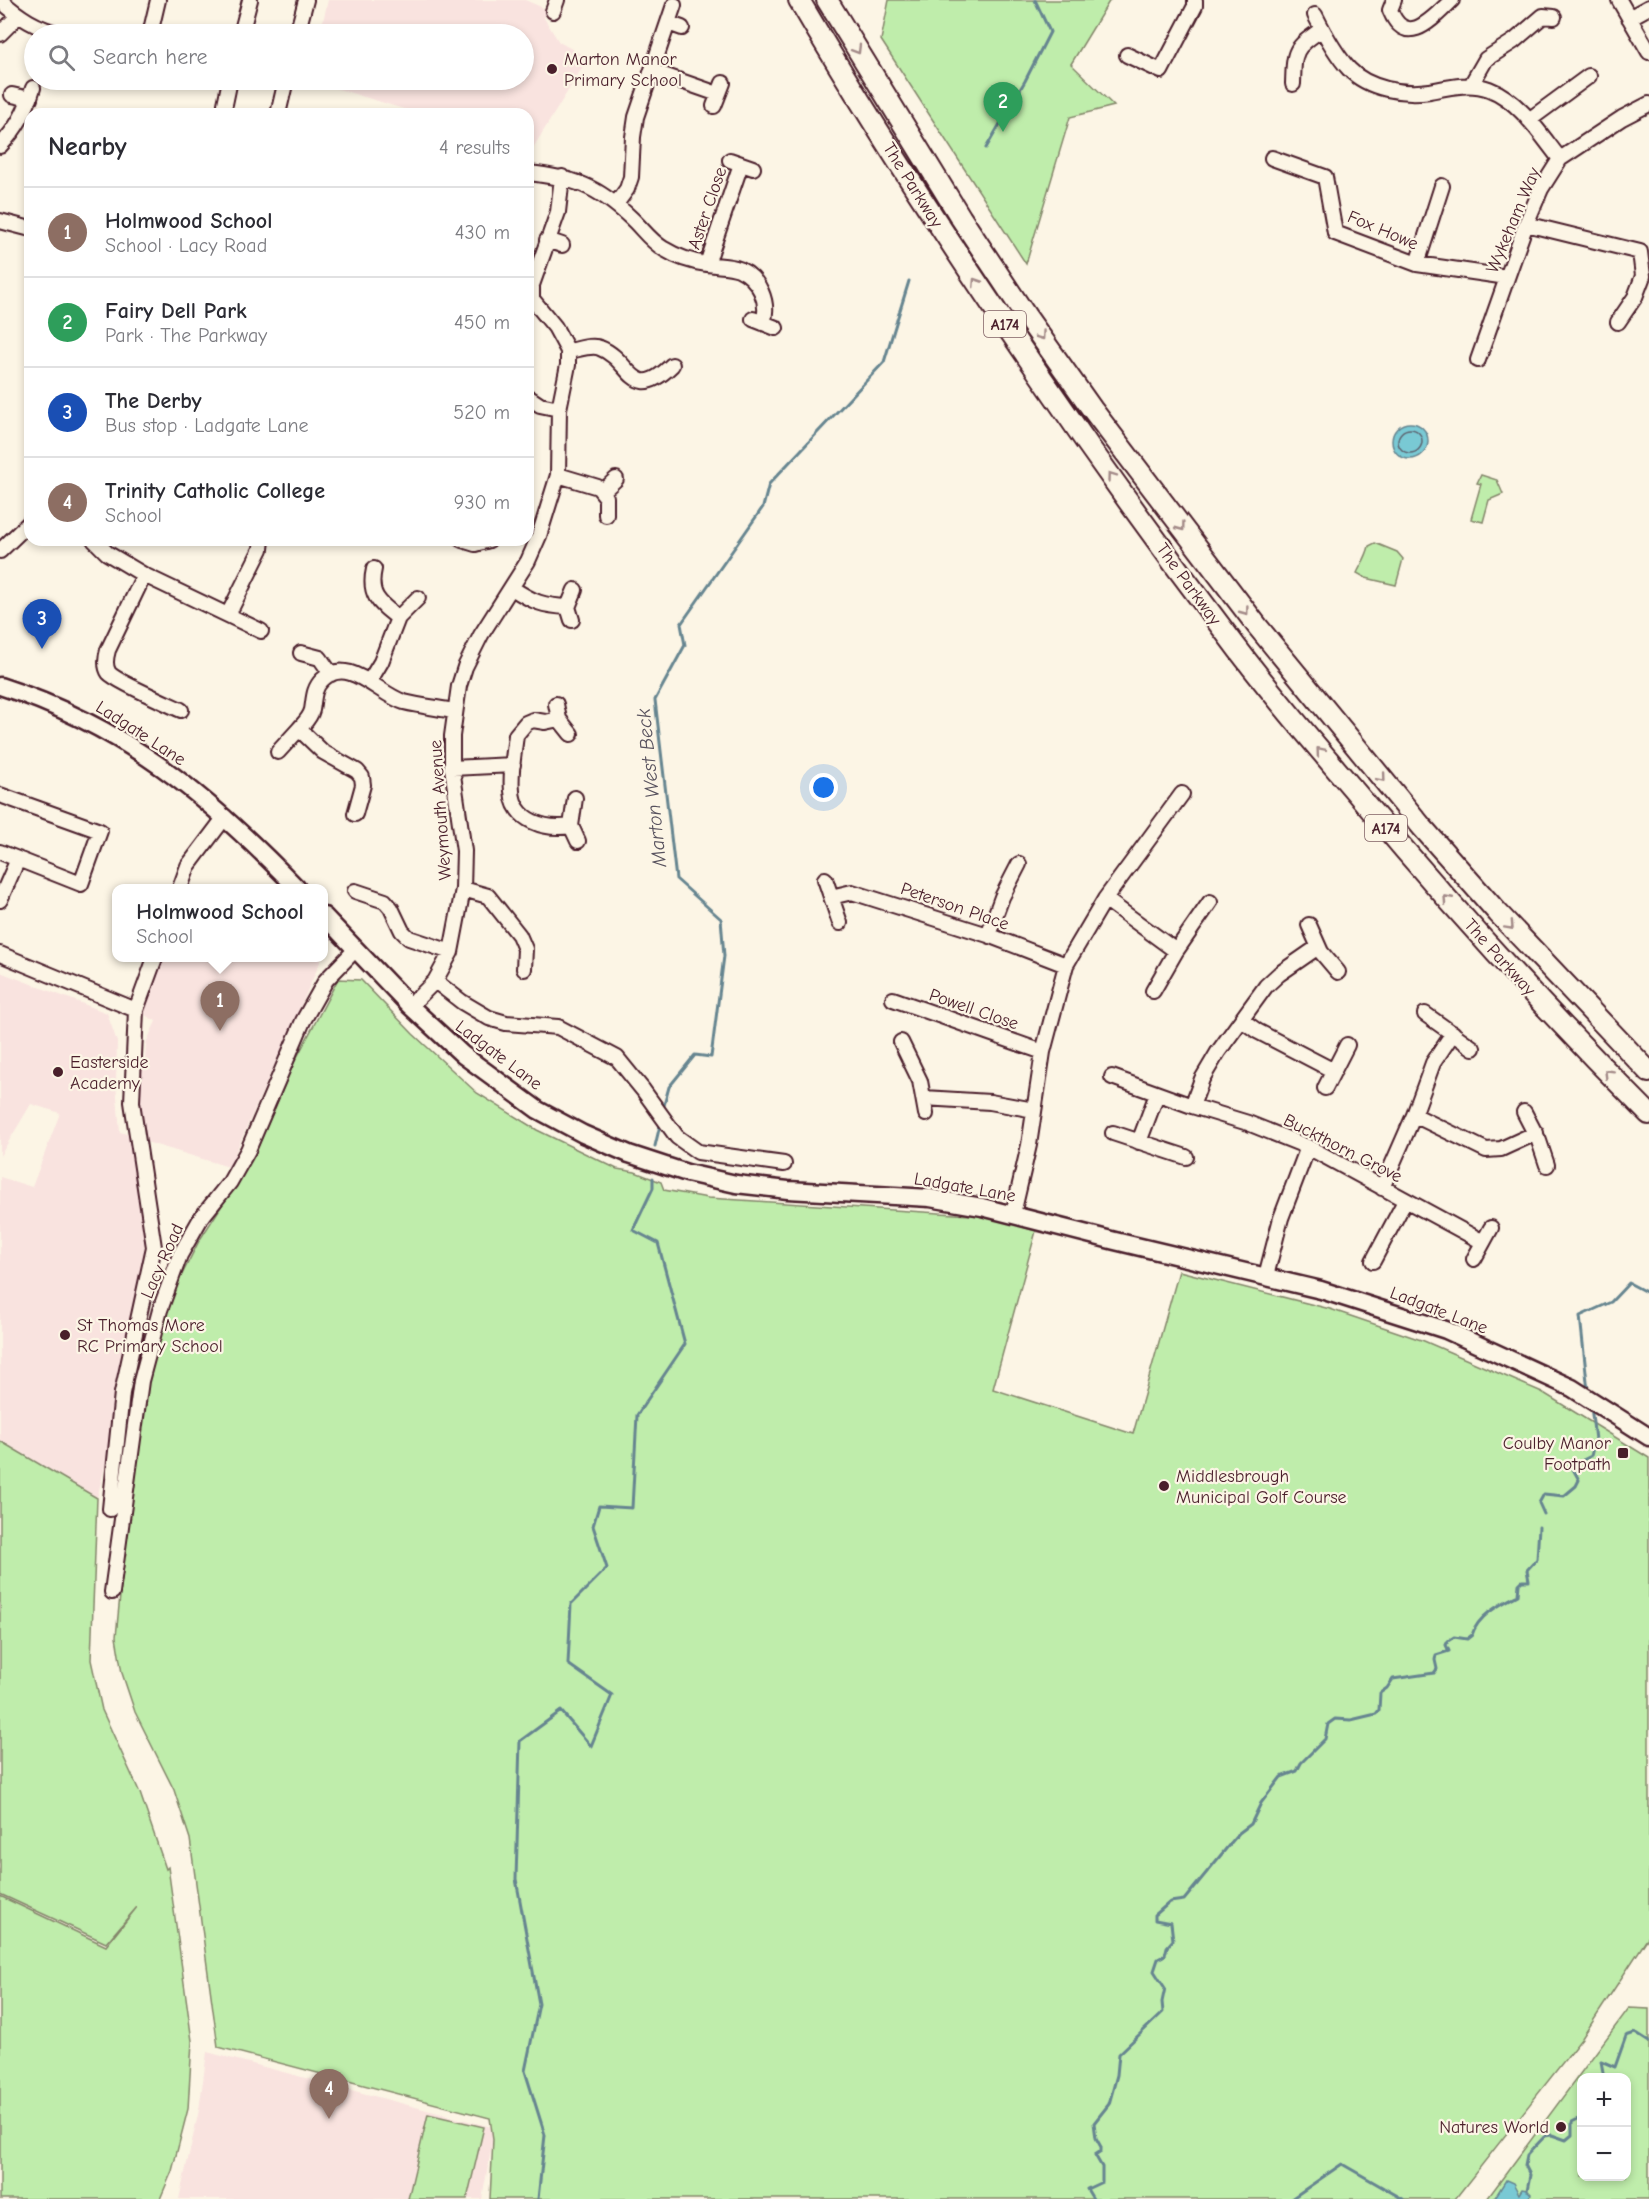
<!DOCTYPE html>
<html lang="en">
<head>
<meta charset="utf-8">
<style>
	:root { --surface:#fff; --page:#f2f2f3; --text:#2b2b33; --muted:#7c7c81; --line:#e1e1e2; --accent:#ea580c }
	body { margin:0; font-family:"Comic Neue",sans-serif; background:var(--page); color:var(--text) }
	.controls { position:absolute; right:18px; bottom:18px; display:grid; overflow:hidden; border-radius:12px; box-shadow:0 3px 9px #0003 }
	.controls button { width:54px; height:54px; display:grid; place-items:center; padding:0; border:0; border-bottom:2px solid var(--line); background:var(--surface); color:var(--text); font:30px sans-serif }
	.you { position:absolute; left:824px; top:788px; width:21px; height:21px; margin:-15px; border:4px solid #fff; border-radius:50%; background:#1a73e8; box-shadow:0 0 0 9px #1a73e833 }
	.badge { display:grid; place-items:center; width:39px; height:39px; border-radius:50%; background:var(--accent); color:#fff; font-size:20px; font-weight:700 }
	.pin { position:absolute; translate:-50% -50px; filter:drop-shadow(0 2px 3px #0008) }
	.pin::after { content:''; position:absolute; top:32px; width:21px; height:18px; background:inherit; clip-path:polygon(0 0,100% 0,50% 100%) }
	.popup { position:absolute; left:112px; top:884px; width:216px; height:78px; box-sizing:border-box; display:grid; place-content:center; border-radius:12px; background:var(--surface); filter:drop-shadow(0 2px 4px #0005); font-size:20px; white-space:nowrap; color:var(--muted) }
	.popup b { font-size:22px; color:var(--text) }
	.popup::after { content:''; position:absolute; left:50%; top:100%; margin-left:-12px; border:12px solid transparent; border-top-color:var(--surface) }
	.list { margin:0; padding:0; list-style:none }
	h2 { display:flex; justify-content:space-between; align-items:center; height:78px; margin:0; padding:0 24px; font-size:26px }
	h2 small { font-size:20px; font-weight:400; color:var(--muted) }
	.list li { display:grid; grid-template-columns:39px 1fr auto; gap:18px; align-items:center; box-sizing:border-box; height:90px; padding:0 24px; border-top:2px solid var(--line) }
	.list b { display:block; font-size:22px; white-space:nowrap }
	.list p { margin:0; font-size:20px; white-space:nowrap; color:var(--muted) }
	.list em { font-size:20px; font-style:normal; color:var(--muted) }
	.icon { flex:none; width:33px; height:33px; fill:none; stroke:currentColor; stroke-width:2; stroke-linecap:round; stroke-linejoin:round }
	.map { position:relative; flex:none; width:1649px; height:2199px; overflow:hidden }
	.search { position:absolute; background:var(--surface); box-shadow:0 3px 9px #0003; left:24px; top:24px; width:510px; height:66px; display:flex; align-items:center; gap:15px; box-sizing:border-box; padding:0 21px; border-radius:33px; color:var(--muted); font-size:22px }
	.panel { position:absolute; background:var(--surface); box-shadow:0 3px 9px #0003; left:24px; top:108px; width:510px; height:438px; border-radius:18px }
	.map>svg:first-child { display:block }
</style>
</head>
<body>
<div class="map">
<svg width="1649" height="2199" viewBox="0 0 1649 2199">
	<rect width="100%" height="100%" fill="#fcf5e5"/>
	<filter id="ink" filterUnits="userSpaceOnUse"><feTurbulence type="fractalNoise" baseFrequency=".0167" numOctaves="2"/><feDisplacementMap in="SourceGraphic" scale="12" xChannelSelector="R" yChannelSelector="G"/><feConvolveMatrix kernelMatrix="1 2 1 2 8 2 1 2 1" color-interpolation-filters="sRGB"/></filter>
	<g filter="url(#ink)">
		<path fill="#f9e3df" d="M 328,0 L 525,0 L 546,9 L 544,18 L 559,42 L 588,58 L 533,148 L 528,147 L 528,114 L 420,114 L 309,80 L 524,80 L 524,34 L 320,34 Z
			M 164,958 L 322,958 L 229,1167 L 143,1141 L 137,1093 L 139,1075 L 145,1062 L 146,1043 L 156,1021 L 143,1014 Z
			M 0,972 L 107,1013 L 117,1042 L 116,1084 L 120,1132 L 130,1135 L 140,1188 L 145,1239 L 141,1289 L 111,1443 L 97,1498 L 0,1440 L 0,1177 L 32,1187 L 60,1113 L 31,1104 L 0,1156 Z
			M 207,2052 L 495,2128 L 482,2199 L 179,2199 L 199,2110 Z"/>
		<path fill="#bfedab" stroke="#84866b" stroke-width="1.5" fill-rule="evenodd" d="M 889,0 L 1110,0 L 1071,64 L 1114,106 L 1070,117 L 1026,264 L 881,40 Z
			M 1481,475 L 1497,480 L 1503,494 L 1489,500 L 1483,522 L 1471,519 L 1481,484 L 1477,483 Z
			M 1375,543 L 1397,552 L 1403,559 L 1396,585 L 1366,578 L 1357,573 C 1362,563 1367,556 1369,546 Z
			M 338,979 L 361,980 L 413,1034 L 477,1093 L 537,1130 L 617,1169 L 635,1172 L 661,1182 L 664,1190 L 708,1198 L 985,1216 L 1036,1231 L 993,1389 L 1133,1434 L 1179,1271 L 1330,1309 L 1424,1341 L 1542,1392 L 1649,1458 L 1649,1936 L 1582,2038 L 1455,2199 L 490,2199 L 493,2139 L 490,2118 L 218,2047 L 190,1839 L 174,1790 L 135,1712 L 122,1673 L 116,1637 L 126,1533 L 148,1377 L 169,1300 L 199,1241 L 255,1154 L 294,1063 Z
			M 0,1441 L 97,1498 L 91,1660 L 102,1710 L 140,1793 L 166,1869 L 168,1867 L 192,2041 L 188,2109 L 172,2171 L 160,2199 L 0,2199 L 0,1896 L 106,1946 L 137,1907 L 106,1943 L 0,1894 Z
			M 1629,2008 L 1649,2009 L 1649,2199 L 1487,2199 ZM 1582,2078 L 1626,2078 L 1626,2176 L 1582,2176 Z
			M 428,2114 L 484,2127 L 467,2199 L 408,2199 Z"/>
		<path fill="#79c9d4" stroke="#668590" stroke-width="1.5" d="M1392 441a18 18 0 1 1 36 0a18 18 0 1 1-36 0Z
			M 1506,2180 L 1513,2183 L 1519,2194 L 1522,2189 L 1527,2190 L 1531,2194 L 1529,2199 L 1494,2199 Z"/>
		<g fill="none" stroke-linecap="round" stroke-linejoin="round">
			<path stroke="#5d636f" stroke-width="1.5" d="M1398 441a12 12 0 1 1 24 0a12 12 0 1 1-24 0Z"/>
			<path stroke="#668590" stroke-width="3" d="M 986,148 L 1025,81 L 1050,32 L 1035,0
				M 663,1109 L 669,1087 L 695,1055 L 711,1057 L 724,956 L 721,919 L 676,879 L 655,700 L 685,645 L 681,624 L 763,507 L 769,484 L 884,362 L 909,281
				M 655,1146 L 661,1121
				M 1588,1391 L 1580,1316 L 1611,1302 L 1629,1283 L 1646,1292 L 1649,1288
				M 1544,1514 L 1539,1503 L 1544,1494 L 1564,1496 L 1576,1486 L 1579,1480 L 1573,1469 L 1575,1464 L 1591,1456 L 1595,1440 L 1591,1406
				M 1604,2078 L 1601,2061 L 1615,2067 L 1626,2036 L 1635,2033 L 1649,2042
				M 1527,2190 L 1530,2175 L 1525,2165 L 1527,2155 L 1545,2136 L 1552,2135 L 1566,2140 L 1572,2135 L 1572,2122 L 1582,2117
				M 538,2199 L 545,2135 L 525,2071 L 539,2004 L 516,1879 L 520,1741 L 561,1711 L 591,1746 L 612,1695 L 568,1664 L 571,1604 L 607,1568 L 593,1526 L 599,1506 L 632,1508 L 637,1415 L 685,1344 L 658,1243 L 633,1230 L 653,1188 L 653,1178
				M 1093,2199 L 1087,2189 L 1102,2182 L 1102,2167 L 1095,2155 L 1101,2151 L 1101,2147 L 1096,2138 L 1094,2123 L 1109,2104 L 1117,2075 L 1119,2054 L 1163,2012 L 1162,2002 L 1165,1988 L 1154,1971 L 1158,1959 L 1165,1955 L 1167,1947 L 1173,1940 L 1171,1923 L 1155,1920 L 1155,1915 L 1170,1902 L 1184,1900 L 1239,1833 L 1251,1824 L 1261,1803 L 1281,1777 L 1297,1771 L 1301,1763 L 1325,1739 L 1328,1724 L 1335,1719 L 1351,1720 L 1376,1714 L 1379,1710 L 1380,1693 L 1387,1688 L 1393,1679 L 1434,1673 L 1437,1669 L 1435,1660 L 1436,1655 L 1449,1651 L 1446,1645 L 1448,1641 L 1454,1637 L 1467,1639 L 1472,1635 C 1478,1615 1501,1604 1518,1595 L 1519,1584 L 1522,1581 L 1529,1581 L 1527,1570 L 1537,1559 L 1539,1527
				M 1291,2199 L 1342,2164 L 1403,2199"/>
			<g stroke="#4a1f2b" stroke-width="18">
				<path id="minor" d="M 0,0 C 19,17 37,29 62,34
					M 1394,0 L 1390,10 C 1406,50 1433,18 1452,0
					M 1619,0 L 1649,52
					M 553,11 L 557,0
					M 1315,15 C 1324,33 1335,54 1349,69 C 1368,89 1404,95 1430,91 C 1450,87 1470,82 1489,89 C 1519,100 1541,135 1560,159
					M 1629,18 L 1649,7
					M 668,23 L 682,28
					M 0,34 L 18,16
					M 150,34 L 158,0
					M 241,34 L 250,0
					M 297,34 L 306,0
					M 1127,55 L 1161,71 L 1195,6 L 1195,0
					M 652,71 L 718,94
					M 1293,84 C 1294,49 1294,49 1322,29
					M 1471,85 L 1486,59 L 1514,41 L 1543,16 L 1554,17
					M 12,95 L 30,99
					M 225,104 L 230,80
					M 714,106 L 723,83
					M 278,114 L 286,80
					M 1529,120 L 1589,76
					M 0,146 C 17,128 26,111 33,88
					M 1272,158 L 1325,177 L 1335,233 L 1417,264 L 1507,277
					M 730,160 L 753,168
					M 528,173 C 574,178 596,185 631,218 C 642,228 650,241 664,249 C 677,257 692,262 707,264 C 717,266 729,265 739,269 C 759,278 770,302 763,323
					M 616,204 L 627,189 L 631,177 L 633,137 L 636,117 L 674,5
					M 0,221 L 27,228
					M 1526,224 L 1640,252 L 1643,276 L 1635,297 L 1618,322
					M 547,240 L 562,245
					M 707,264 L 741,164
					M 1417,264 L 1442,186
					M 753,319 L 776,328
					M 568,351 C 577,350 592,344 600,348 C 632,360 631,405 672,365
					M 1478,360 L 1526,224 L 1541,189 L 1560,159 L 1622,118 L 1649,104
					M 528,397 L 540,405 L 559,409
					M 558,475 L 598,487 L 606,497 L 606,515
					M 603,491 L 616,479
					M 94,540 L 107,553 L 144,575 L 261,631
					M 462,540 L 475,544 L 489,540
					M 0,551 L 30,522
					M 374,569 C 368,595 379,603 398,618
					M 144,575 L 108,650 C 106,657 104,666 109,673 C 116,681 168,704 181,710
					M 512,588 C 533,602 543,606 568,607
					M 228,615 L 261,549 L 262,540
					M 572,620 L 568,607 L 575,590
					M 301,653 L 320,658 L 331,674
					M 369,682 L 381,662 L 398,618 L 418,598
					M 556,704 L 559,719 L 571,734
					M 559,719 L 545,722 L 533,720 L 526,723 L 516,735 C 514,753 510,773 512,791 C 514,822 546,830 571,826
					M 278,752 L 299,729
					M 452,768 L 513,765
					M 0,795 L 100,831 L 81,884 L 0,852
					M 575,798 L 571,826 L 578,841
					M 355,814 L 363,785 L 362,777 L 357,771 L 323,752 L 299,729 C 304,723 310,718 312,710 C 314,699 313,689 322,680 C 348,654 379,695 404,702 C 420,706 438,708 454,711
					M 825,879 L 840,923
					M 180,888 L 188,866 L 225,817
					M 463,889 L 488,896 L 519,935 L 525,949 L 524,969
					M 355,891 L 385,901 L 391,908 L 402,931 L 409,938 L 451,952
					M 831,897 L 852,892 L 988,935 L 1066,965
					M 1105,899 L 1176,951
					M 0,900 L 18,859
					M 1309,925 L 1321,952 L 1338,972
					M 988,935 L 1002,897 L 1019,864
					M 0,954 L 136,1010
					M 435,981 L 462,1002 L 489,1018 L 506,1023 L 558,1027 L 617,1058 L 643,1090 L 677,1137 L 698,1152 L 784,1164
					M 1153,991 L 1176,951 L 1210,902
					M 893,999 L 1043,1052
					M 410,1006 L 435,981 L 451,952 L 463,889 L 464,851 L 452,768 L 452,736 L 459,686 L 465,667 L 481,635 L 528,561 L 539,536 L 558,475 L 559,409 L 568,365 L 568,351 L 555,327 L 532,299 L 532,285 L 558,212 L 562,177
					M 1425,1014 L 1473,1048
					M 1242,1020 L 1257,1031 L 1334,1071
					M 901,1042 L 920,1081 L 926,1114
					M 1112,1077 L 1192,1106 L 1248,1123 L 1308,1147 L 1483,1242
					M 1325,1088 L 1347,1045
					M 924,1098 L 990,1102 L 1034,1110
					M 1192,1106 L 1202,1079 L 1218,1052 L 1266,986 L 1279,974 L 1318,947
					M 1524,1112 L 1539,1141 L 1547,1165
					M 1414,1115 L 1486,1150 L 1501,1149 L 1536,1133
					M 1113,1133 L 1186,1157
					M 1139,1142 L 1157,1094
					M 1382,1188 L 1414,1115 L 1433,1063 L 1453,1033
					M 1013,1214 L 1029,1145 L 1043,1052 L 1066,965 L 1105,899 L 1182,794
					M 1474,1259 L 1491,1228
					M 1373,1261 L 1405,1201
					M 1266,1276 L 1281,1218 L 1308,1147
					M 110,1509 L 122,1393 L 154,1247 L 132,1102 L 136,1010 L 155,958
					M 112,1592 L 141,1381 L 160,1310 L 180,1255 L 201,1218 L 230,1182 L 248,1150 L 303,1021 L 326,980 L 356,949"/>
			</g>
			<g stroke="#4a1f2b" stroke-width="21">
				<path id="major" d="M 0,686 C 125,726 208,796 297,888
					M 324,916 L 410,1006 L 463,1055 L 538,1110 L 583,1134 L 629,1154 L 687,1173 L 736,1184 L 788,1190 L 930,1198 L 982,1207 L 1115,1241 L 1321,1290 L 1446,1330 L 1572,1388 L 1649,1437"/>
			</g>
			<g stroke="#4a1f2b" stroke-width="24">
				<path id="highway" d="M 799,0 C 874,128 955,252 1039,374 C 1099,462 1161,548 1225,632 C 1267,689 1313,742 1359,796 C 1451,906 1548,1013 1649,1114
					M 827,0 L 961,218 L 1026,316 L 1092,409 L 1258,627 L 1422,827 L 1498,913 L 1649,1072"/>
			</g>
			<use href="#minor" stroke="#fcf5e5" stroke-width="14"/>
			<use href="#major" stroke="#fcf5e5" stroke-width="16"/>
			<use href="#highway" stroke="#fcf5e5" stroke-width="20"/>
		</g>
		<defs><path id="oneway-chevron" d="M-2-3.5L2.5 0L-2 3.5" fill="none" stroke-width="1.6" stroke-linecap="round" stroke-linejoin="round" transform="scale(1.5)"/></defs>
		<g stroke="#a38a88">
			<use href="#oneway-chevron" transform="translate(857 50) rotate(59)"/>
			<use href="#oneway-chevron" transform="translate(976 282) rotate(-123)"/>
			<use href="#oneway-chevron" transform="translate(1041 336) rotate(55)"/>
			<use href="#oneway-chevron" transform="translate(1111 476) rotate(-126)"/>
			<use href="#oneway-chevron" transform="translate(1181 527) rotate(53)"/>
			<use href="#oneway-chevron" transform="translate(1245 611) rotate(53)"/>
			<use href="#oneway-chevron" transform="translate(1320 751) rotate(-130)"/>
			<use href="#oneway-chevron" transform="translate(1382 778) rotate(50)"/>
			<use href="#oneway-chevron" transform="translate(1447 899) rotate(-132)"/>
			<use href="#oneway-chevron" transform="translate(1510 926) rotate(47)"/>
			<use href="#oneway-chevron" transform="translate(1608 1073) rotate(-135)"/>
		</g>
	</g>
	<g fill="#4a1f2b" stroke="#fcf5e5" stroke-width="2">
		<circle cx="552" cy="69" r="6"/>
		<circle cx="58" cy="1072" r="6"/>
		<circle cx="65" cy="1335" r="6"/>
		<rect x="1617" y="1447" width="12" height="12" rx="3"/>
		<circle cx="1164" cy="1486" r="6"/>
		<circle cx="1561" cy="2127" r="6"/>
	</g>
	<g text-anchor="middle" stroke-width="4.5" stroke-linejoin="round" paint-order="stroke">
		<g fill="#fcf5e5" stroke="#7f5f63" stroke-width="1.5">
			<rect x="984" y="311" width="42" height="26" rx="4.5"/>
			<rect x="1365" y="815" width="42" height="26" rx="4.5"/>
		</g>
		<g font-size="16" font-weight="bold" fill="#4a1f2b">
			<text x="1005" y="330">A174</text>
			<text x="1386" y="834">A174</text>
		</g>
		<g font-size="18" fill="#4a1f2b" stroke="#fcf5e5" text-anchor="start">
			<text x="564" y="65">Marton Manor<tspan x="564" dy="21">Primary School</tspan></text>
			<text x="70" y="1068">Easterside<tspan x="70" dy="21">Academy</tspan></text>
			<text x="77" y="1331">St Thomas More<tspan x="77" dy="21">RC Primary School</tspan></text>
			<text x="1611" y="1449" text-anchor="end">Coulby Manor<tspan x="1611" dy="21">Footpath</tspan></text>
			<text x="1176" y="1482">Middlesbrough<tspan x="1176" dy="21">Municipal Golf Course</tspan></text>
			<text x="1549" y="2133" text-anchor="end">Natures World</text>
		</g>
		<g font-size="18" fill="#4a1f2b" stroke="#fcf5e5">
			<text transform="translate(913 185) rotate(58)" y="6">The Parkway</text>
			<text transform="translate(707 208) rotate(-71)" y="6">Aster Close</text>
			<text transform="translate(1513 220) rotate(-67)" y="6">Wykeham Way</text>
			<text transform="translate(1383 230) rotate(23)" y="6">Fox Howe</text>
			<text transform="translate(1189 584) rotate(54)" y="6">The Parkway</text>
			<text transform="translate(141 733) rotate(33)" y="6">Ladgate Lane</text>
			<text transform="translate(440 810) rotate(-94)" y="6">Weymouth Avenue</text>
			<text transform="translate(955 906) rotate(19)" y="6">Peterson Place</text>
			<text transform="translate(1500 957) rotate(48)" y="6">The Parkway</text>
			<text transform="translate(974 1009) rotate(19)" y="6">Powell Close</text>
			<text transform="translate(499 1055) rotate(37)" y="6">Ladgate Lane</text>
			<text transform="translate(1343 1148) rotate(27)" y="6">Buckthorn Grove</text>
			<text transform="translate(965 1187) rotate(10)" y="6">Ladgate Lane</text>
			<text transform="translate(162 1261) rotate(-66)" y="6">Lacy Road</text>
			<text transform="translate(1439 1310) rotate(21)" y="6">Ladgate Lane</text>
		</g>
		<g font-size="20" font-style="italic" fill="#58525e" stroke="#fcf5e5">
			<text transform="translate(651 788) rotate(-96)" y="7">Marton West Beck</text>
		</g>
	</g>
</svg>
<div class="controls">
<button>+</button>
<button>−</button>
</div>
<div class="you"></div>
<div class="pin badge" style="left:220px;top:1031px;background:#8d6e63">1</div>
<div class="popup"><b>Holmwood School</b>School</div>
<div class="pin badge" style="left:1003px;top:132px;background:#2e9e5b">2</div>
<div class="pin badge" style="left:42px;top:649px;background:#1a4fb4">3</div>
<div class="pin badge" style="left:329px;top:2119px;background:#8d6e63">4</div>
<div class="search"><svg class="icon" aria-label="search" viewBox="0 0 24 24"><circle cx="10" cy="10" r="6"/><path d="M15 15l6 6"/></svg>Search here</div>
<section class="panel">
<h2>Nearby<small>4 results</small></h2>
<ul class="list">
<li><span class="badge" style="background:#8d6e63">1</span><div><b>Holmwood School</b><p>School · Lacy Road</p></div><em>430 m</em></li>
<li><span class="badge" style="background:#2e9e5b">2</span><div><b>Fairy Dell Park</b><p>Park · The Parkway</p></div><em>450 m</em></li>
<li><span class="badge" style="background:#1a4fb4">3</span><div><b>The Derby</b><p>Bus stop · Ladgate Lane</p></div><em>520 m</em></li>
<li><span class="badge" style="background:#8d6e63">4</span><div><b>Trinity Catholic College</b><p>School</p></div><em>930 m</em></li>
</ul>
</section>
</div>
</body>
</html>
